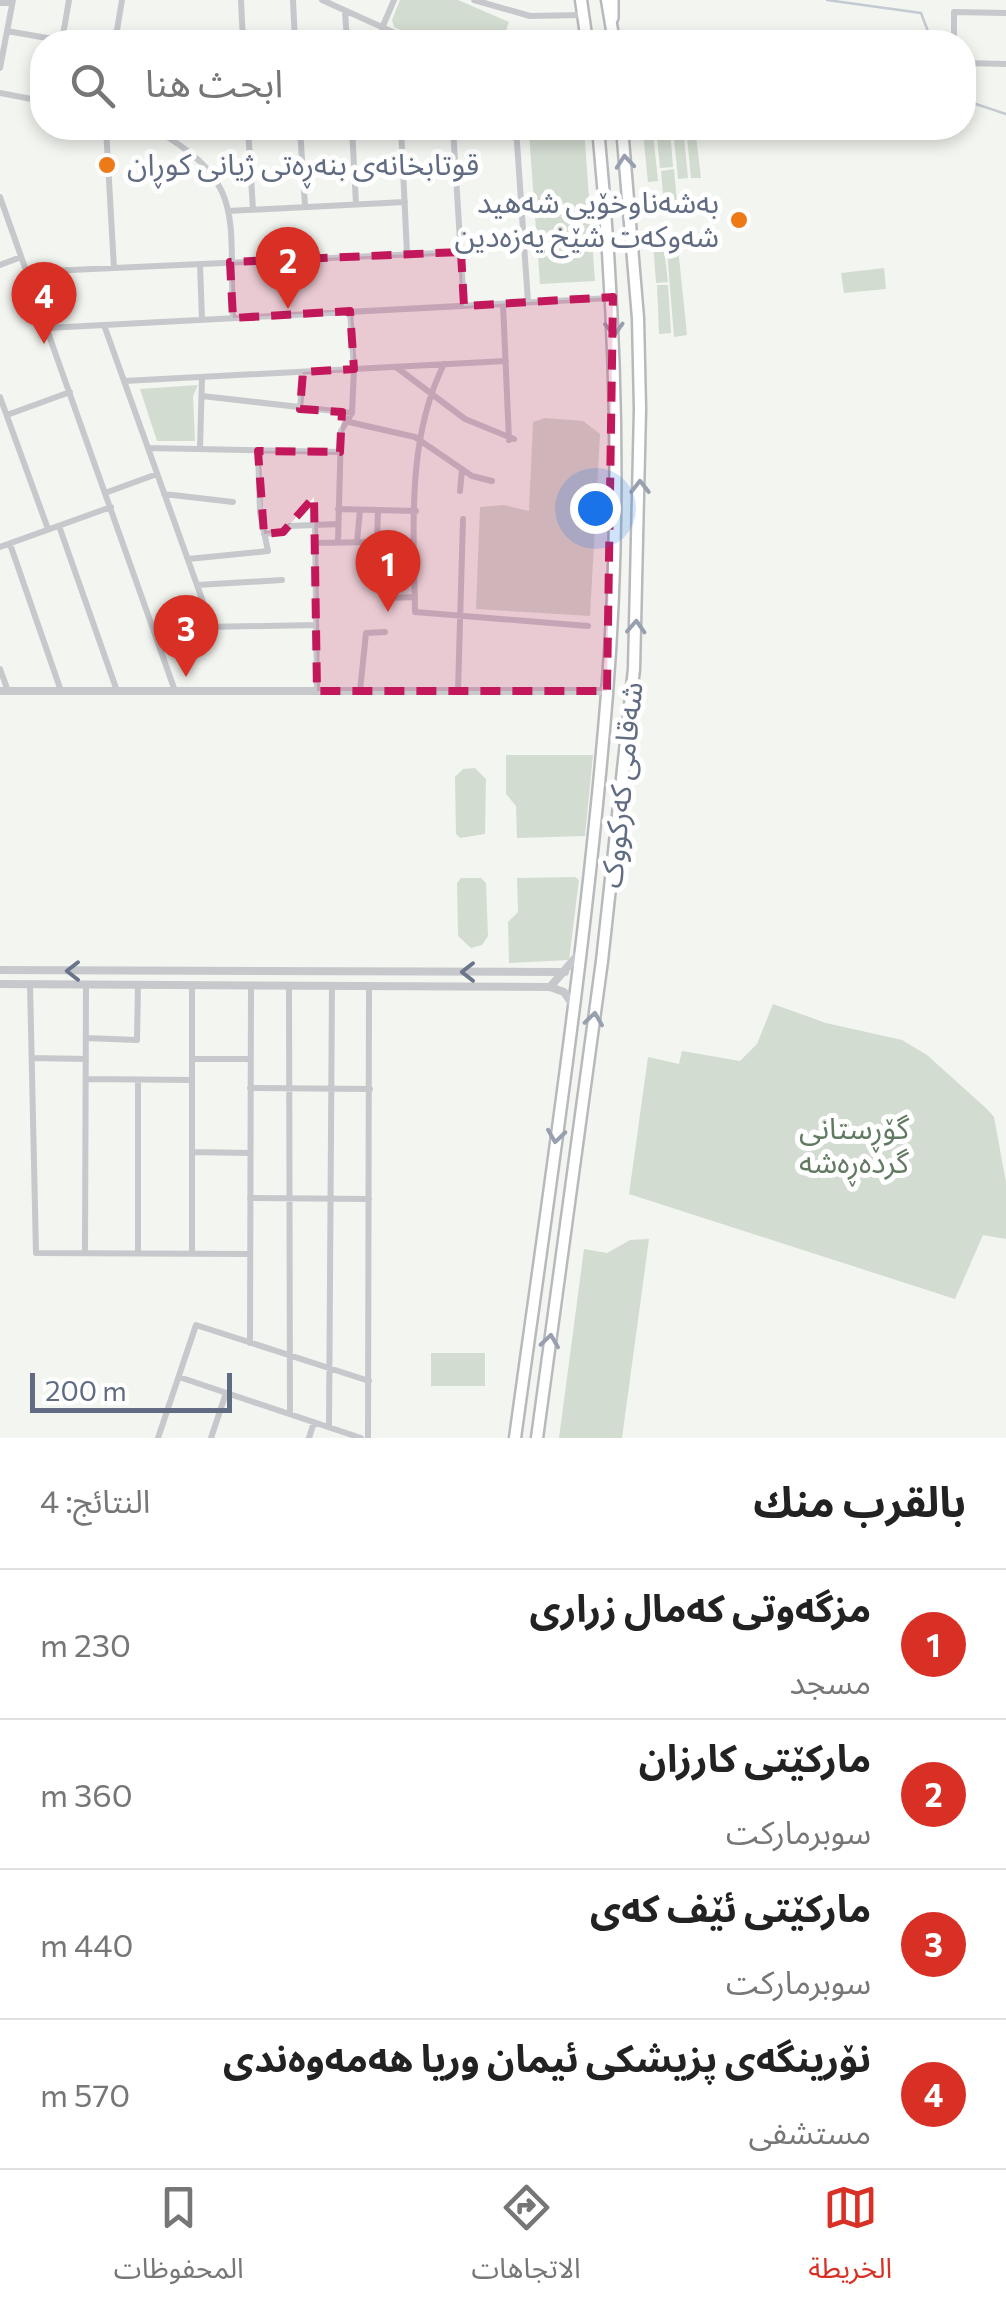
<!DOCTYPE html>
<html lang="ar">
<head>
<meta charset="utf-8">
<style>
	:root { --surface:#fff; --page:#f2f2f2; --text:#222; --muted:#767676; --line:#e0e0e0; --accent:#d93025 }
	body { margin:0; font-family:Commissioner,"Noto Sans Arabic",sans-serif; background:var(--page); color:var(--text); direction:rtl }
	.scale { position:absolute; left:30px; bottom:25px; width:202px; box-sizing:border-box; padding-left:10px; border:5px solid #616c83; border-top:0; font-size:28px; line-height:35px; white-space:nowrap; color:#616c83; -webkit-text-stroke:8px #fff; paint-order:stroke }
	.you { position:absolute; left:595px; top:508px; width:35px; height:35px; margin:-25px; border:8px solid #fff; border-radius:50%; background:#1a73e8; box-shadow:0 0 0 15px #1a73e833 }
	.badge { display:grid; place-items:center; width:65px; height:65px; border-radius:50%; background:var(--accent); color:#fff; font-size:32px; font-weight:700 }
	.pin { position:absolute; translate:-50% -82px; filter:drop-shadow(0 2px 5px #0008) }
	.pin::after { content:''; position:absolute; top:52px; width:35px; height:30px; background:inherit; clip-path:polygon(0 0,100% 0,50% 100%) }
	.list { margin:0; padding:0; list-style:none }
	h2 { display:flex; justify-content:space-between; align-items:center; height:130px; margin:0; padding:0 40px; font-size:42px }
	h2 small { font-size:32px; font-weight:400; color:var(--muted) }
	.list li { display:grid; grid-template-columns:65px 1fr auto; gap:30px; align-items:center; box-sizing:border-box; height:150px; padding:0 40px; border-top:2px solid var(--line) }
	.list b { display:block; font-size:38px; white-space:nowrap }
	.list p { margin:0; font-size:32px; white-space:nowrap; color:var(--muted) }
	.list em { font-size:32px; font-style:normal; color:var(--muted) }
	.icon { flex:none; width:55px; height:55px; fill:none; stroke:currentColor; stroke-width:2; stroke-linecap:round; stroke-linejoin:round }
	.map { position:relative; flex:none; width:1006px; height:1438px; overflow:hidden; direction:ltr }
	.search { position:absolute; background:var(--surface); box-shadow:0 5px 15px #0003; left:30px; right:30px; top:30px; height:110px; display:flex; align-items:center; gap:25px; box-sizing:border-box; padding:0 35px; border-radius:40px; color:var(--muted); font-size:38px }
	.sheet { height:730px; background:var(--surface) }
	nav { display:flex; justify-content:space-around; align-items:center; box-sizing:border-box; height:140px; border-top:2px solid var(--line); background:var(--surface); font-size:28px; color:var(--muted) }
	nav a { display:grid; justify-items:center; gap:5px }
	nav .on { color:var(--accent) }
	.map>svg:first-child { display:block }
</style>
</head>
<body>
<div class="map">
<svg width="1006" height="1438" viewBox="0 0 1006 1438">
	<rect width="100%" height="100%" fill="#f3f5f0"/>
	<path fill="#d3dcd1" d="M 400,0 L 458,0 L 509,22 L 502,42 L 425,42 L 394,27 L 392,20 Z
		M 584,128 L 595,281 L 540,284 L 529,133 Z
		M 656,128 L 670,128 L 673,167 L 660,168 Z
		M 686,128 L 695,128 L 701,178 L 691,178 Z
		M 643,133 L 653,133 L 658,181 L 648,182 Z
		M 684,137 L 688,178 L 678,179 L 674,138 Z
		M 674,169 L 678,214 L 665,216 L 661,171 Z
		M 666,238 L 677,238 L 687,335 L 674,337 Z
		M 663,241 L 668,282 L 656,283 L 653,242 Z
		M 884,268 L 886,289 L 844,293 L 841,273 Z
		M 657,285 L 668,285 L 671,333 L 659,334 Z
		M 198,385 L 193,396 L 195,441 L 157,441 L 140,389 Z
		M 545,418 L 583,421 L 600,434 L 590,616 L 476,609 L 480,507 L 504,505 L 529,511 L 533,422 Z
		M 506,755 L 593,755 L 585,836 L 517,838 L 516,806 L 506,794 Z
		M 475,768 L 486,779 L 485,834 L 460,838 L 456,834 L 455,777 L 463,769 Z
		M 575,877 L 579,880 L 569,960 L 509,963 L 508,922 L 518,912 L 517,878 Z
		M 481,878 L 486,883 L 488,936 L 482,945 L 471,948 L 458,936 L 457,883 L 461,878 Z
		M 773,1004 L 826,1023 L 902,1040 L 927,1055 L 987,1109 L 994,1117 L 1006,1182 L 1006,1239 L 983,1235 L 955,1299 L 629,1194 L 648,1057 L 679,1064 L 682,1051 L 740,1061 L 757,1044 Z
		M 649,1239 L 622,1438 L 559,1438 L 584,1249 L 607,1253 L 630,1240 Z
		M 431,1353 L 485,1353 L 485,1386 L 431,1386 Z"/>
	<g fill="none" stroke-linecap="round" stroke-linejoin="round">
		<path stroke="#c3cad1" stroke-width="2.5" d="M 827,0 L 921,13 L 932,42
			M 964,100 L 1006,114"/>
		<g stroke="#b8bac0" stroke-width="14">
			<path id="secondary" d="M 613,0 L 613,18"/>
		</g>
		<g stroke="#b8b9bd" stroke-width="15">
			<path id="trunk" d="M 581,0 L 587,42
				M 607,0 L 614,42
				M 515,1438 C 549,1191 587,943 607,694 C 622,506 616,316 598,128
				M 537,1438 L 602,961 L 634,669 L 640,409 L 638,318 L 622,128"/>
		</g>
		<path stroke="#c6c8cc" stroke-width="6" d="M 241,0 L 243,42
			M 293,0 L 295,42
			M 322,0 L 415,42
			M 474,0 L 530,16 L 583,15
			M 0,3 L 12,3
			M 345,11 L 347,42
			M 382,28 L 394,0
			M 7,31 L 70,42
			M 62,41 L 69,0
			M 115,42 L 122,0
			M 230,42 L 243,31
			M 954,42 L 954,12 L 1006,13
			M 964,63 L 1006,64
			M 0,68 L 13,0
			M 0,93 L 42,101
			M 106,128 L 114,268
			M 152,128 C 249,182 228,219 233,318
			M 248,128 L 253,210
			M 300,128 L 305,206
			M 352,128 L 356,204
			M 401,128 L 407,253
			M 453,128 L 464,306
			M 516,128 L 528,302
			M 0,197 L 175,691
			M 228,211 L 405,202
			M 200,264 L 202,320
			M 0,265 L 21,257
			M 27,272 L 461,252
			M 503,304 L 509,440
			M 104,325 L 212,627
			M 47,328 L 611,298
			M 444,364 C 406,440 414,529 415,612 L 588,626
			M 396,367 L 465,419 L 514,439
			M 124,381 L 506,361
			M 202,396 L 352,413
			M 0,397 L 48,529
			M 300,409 L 303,372
			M 7,415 L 70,392
			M 349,422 L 415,437 L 472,476 L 492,481
			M 148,448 L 340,452
			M 200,448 L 202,378
			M 460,491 L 462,469
			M 105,493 L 157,474
			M 164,494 L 233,502
			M 338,509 L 416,511
			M 315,525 L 317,691
			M 59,526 L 117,691
			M 264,534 L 283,532 L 289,526 L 338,524
			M 338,542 L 341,431 L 352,413 L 354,369 L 350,311
			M 357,542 L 360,510
			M 377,542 L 378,510
			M 315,543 L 377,542 L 385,546
			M 10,544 L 61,691
			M 0,547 L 111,507
			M 188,559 L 268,551 L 260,513 L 258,451
			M 197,585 L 282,580
			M 389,598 L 415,597
			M 153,628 L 316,625
			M 0,669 L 8,691
			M 360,691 L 366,633 L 385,632
			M 458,691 L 463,519
			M 30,984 L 36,1253 L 250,1254
			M 289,986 L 290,1414
			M 86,1038 L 137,1040 L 138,985
			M 32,1058 L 86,1059
			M 192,1059 L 250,1059
			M 86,1079 L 192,1080
			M 250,1088 L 370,1089
			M 192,1152 L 250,1153
			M 250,1198 L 369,1199
			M 85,1253 L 86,985
			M 138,1253 L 138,1080
			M 192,1253 L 192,985
			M 250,1343 L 251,985
			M 179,1377 L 361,1438
			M 329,1427 L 332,985
			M 158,1438 L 196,1325 L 369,1381
			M 211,1438 L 226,1393
			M 309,1438 L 314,1422
			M 368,1438 L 369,985"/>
		<path stroke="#c6c8cc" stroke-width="8" d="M 0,691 L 607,691
			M 0,970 L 565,972
			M 0,984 L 550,987 L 564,992 L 573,1005
			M 550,987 L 578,955"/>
		<use href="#secondary" stroke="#fff" stroke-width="9"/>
		<use href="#trunk" stroke="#fff" stroke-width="10"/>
	</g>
	<defs><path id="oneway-chevron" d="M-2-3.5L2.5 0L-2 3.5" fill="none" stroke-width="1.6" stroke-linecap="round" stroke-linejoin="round" transform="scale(2.5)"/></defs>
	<g stroke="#989fae">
		<use href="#oneway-chevron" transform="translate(625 162) rotate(-95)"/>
		<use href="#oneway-chevron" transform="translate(614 329) rotate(88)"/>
		<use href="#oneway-chevron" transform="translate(640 487) rotate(-90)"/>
		<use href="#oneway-chevron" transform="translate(636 627) rotate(-87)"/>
		<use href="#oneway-chevron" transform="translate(594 1019) rotate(-82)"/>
		<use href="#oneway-chevron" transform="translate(556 1136) rotate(98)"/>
		<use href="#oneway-chevron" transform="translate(550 1341) rotate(-82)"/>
	</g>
	<g stroke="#6b758a">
		<use href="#oneway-chevron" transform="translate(73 971) rotate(-180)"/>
		<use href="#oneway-chevron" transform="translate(468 972) rotate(-180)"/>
	</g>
	<path fill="#c2185b" fill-opacity="0.2" stroke="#c2185b" stroke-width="8" stroke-dasharray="20 12" stroke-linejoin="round" d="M 461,252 L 464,306 L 613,297 L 607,691 L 317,691 L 314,497 L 283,532 L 264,534 L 258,451 L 340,452 L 342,412 L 300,409 L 303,372 L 354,369 L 350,311 L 233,318 L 230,262 Z"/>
	<g fill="#ed7917" stroke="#fff" stroke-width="4">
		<circle cx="107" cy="165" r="10"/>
		<circle cx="739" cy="220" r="10"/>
	</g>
	<g text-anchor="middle" stroke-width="10" stroke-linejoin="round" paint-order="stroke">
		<g font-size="30" fill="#616c83" stroke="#fff" text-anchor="start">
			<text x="127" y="175">قوتابخانەی بنەڕەتی ژیانی کوڕان</text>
			<text x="719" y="213" text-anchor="end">بەشەناوخۆیی شەهید<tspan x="719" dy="34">شەوکەت شێخ یەزەدین</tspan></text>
		</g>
		<g font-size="30" fill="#616c83" stroke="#fff">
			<text transform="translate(622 785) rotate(-84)" y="10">شەقامی کەرکووک</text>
		</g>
		<g font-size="30" fill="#617a61" stroke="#fff">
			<text x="854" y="1139">گۆڕستانی<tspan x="854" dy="34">گردەڕەشە</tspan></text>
		</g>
	</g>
</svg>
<div class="scale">200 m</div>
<div class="you"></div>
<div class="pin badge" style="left:388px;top:612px">1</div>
<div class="pin badge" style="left:288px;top:309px">2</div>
<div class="pin badge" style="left:186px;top:677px">3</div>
<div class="pin badge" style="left:44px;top:344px">4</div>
<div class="search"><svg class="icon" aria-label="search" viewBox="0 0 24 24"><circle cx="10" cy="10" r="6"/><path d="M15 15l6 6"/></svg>ابحث هنا</div>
</div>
<section class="sheet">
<h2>بالقرب منك<small>النتائج: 4</small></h2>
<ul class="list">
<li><span class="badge">1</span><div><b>مزگەوتی کەمال زراری</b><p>مسجد</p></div><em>230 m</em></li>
<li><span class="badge">2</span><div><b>مارکێتی کارزان</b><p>سوبرماركت</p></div><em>360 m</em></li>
<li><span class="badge">3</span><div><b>مارکێتی ئێف کەی</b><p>سوبرماركت</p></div><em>440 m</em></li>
<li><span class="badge">4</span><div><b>نۆرینگەی پزیشکی ئیمان وریا هەمەوەندی</b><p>مستشفى</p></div><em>570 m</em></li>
</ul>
</section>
<nav>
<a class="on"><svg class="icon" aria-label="map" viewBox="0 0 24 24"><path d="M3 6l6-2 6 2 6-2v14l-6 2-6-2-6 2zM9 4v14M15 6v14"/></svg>الخريطة</a>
<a><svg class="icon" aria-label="directions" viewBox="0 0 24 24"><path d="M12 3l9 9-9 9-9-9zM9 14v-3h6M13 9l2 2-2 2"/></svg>الاتجاهات</a>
<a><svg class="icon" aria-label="saved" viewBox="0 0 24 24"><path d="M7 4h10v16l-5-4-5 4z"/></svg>المحفوظات</a>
</nav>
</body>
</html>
